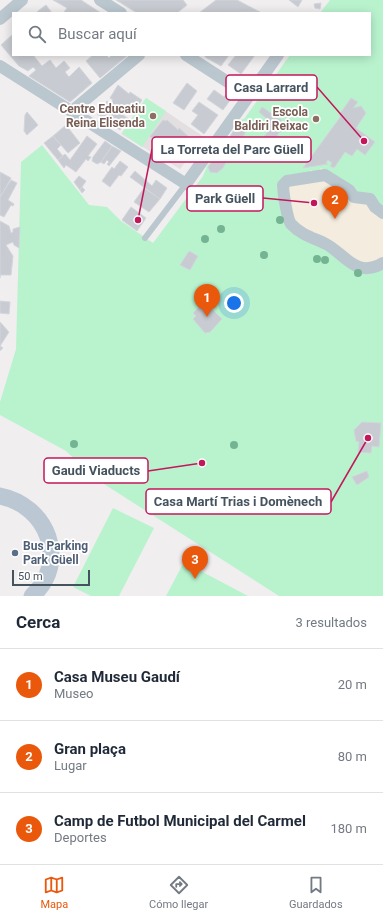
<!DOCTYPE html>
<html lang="es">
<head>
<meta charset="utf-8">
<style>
	:root { --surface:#fff; --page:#f2f2f3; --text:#1f2937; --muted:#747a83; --line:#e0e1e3; --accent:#ea580c }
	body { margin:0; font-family:Roboto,sans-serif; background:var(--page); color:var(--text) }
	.scale { position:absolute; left:12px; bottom:10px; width:78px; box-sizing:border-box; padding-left:4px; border:2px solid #45535e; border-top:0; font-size:11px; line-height:14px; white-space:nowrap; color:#45535e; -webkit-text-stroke:3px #fff; paint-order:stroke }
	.you { position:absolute; left:234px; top:303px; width:14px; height:14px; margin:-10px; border:3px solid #fff; border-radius:50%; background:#1a73e8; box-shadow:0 0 0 6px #1a73e833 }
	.badge { display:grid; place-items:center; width:26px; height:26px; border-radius:50%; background:var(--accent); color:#fff; font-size:13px; font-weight:700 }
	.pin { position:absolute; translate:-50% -33px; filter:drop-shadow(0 1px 2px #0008) }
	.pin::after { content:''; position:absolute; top:21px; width:14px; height:12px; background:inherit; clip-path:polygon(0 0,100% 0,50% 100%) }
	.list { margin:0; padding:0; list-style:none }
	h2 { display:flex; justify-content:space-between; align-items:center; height:52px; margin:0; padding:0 16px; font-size:17px }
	h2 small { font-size:13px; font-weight:400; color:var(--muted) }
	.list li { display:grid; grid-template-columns:26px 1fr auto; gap:12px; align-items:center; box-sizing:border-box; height:72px; padding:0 16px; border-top:1px solid var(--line) }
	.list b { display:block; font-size:15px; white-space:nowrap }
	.list p { margin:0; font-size:13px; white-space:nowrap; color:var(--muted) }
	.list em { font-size:13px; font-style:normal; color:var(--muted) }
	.icon { flex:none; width:22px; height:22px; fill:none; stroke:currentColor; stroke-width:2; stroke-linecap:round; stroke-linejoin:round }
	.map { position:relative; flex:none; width:383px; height:596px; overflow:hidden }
	.search { position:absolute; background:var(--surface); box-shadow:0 2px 10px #0003; left:12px; right:12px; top:12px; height:44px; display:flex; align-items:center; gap:10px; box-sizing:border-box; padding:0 14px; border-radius:0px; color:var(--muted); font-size:15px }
	.sheet { height:268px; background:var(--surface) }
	nav { display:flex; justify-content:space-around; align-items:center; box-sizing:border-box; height:56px; border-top:1px solid var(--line); background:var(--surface); font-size:11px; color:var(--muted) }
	nav a { display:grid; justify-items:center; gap:2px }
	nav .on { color:var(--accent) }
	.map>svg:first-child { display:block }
</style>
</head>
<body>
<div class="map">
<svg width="383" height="596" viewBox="0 0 383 596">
	<rect width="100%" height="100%" fill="#f1eeef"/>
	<path fill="#e3dfe0" d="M 146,98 L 204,137 L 180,169 L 121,134 Z"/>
	<path fill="#b9f3ce" d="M 330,0 L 383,0 L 383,596 L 279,596 L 93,477 L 66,451 L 0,415 L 0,402 L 16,349 L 21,162 L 42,145 L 89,205 L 107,207 L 121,221 L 153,243 L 203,176 L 207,166 L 219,150 L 225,149 L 232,141 L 229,137 L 240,120 L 244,119 L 290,55 L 370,55 L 370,13 L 320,13 Z
		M 146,98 L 166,111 L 142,147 L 122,133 Z
		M 113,508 L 154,528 L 119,596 L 91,596 L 73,587 Z
		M 184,562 L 248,596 L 166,596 Z"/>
	<path fill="#f4ecde" d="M 321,168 L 383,211 L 383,266 L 368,270 L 285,224 L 277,188 L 284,176 L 309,172 L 311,170 L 314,173 L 318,173 Z"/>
	<path fill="#c8ccd2" stroke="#d2d5db" d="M 53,0 L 81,0 L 101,13 L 66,13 L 64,12 L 67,8 Z
		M 116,0 L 183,0 L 187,5 L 177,13 L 137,13 Z
		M 216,0 L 237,0 L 260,12 L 199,13 Z
		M 289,0 L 302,0 L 298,7 Z
		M 321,3 L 320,9 L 315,8 L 314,4 Z
		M 46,5 L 52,13 L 36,13 L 38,11 Z
		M 13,34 L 13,55 L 33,55 L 42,66 L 50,60 L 56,68 L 64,61 L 70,68 L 65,72 L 69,77 L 79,67 L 92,83 L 70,102 L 29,76 L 36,70 L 33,67 L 28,71 L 19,66 L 1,45 Z
		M 93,55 L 106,55 L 109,58 L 112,55 L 128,55 L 100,78 L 86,61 Z
		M 206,55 L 229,55 L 221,66 L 205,57 Z
		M 236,55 L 255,55 L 241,74 L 228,65 Z
		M 187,83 L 197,91 L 184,110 L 173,103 Z
		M 118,85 L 129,94 L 130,92 L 142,100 L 134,112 L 125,106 L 120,113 L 129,119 L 120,130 L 108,122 L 110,120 L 104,116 L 103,118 L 97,114 L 107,101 L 110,103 L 113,100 L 110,98 Z
		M 214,90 L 224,97 L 228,92 L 234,95 L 223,110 L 207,99 Z
		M 351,98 L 358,102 L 353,108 L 361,106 L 366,113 L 356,128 L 375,142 L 365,155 L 357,149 L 352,156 L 345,152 L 334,168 L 330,166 L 332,163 L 328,160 L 326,163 L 328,164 L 303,168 L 341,116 L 339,115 Z
		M 199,102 L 218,115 L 204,134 L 191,124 L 198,115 L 192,111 Z
		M 262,107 L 281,120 L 281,131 L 278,134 L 272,150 L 265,154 L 259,151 L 262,145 L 262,139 L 270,129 L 267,119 L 259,112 Z
		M 27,112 L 38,125 L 27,135 L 24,131 L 25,115 Z
		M 163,120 L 166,121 L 167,120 L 178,130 L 179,128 L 189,137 L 176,155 L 171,151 L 169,153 L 158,143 L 156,145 L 151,141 L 153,139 L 150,137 L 151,135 Z
		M 240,122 L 244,123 L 247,129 L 243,137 L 238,142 L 231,139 L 230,136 Z
		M 66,125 L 80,143 L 68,153 L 53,136 Z
		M 53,136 L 61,145 L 57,149 L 63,156 L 58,160 L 44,143 Z
		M 87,136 L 97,144 L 88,156 L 91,157 L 88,161 L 86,159 L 76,172 L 66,165 L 64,168 L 58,160 L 65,154 L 70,160 Z
		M 105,141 L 112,146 L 101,162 L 97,164 L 92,161 L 93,157 Z
		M 112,146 L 121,151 L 109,166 L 107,164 L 109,162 L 107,160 L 104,164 L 101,162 Z
		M 220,151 L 224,152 L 228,158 L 223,168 L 217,173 L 210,172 L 208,167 Z
		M 120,161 L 128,167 L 121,176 L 119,175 L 110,187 L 102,181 L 112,167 L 114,169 Z
		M 135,171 L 152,186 L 156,180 L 167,188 L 160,199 L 130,177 Z
		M 0,172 L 11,178 L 1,196 L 0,195 Z
		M 79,176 L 86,181 L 80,190 L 74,182 Z
		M 11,180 L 17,183 L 8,200 L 14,204 L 13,206 L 11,205 L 4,217 L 0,215 L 0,197 Z
		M 82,187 L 85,190 L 82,193 L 80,190 Z
		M 144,188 L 160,199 L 149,212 L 134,202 Z
		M 131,207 L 146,218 L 137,231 L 122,220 Z
		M 0,221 L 9,226 L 11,233 L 13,232 L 13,229 L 20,227 L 19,248 L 14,245 L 13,242 L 6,245 L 13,256 L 11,275 L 0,275 L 0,278 Z
		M 189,251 L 198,256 L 190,270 L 180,265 Z
		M 0,301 L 10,302 L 9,314 L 0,313 Z
		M 200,306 L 204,310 L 209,306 L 222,319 L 210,332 L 205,333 L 193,319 L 196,316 L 193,313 Z
		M 0,322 L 9,332 L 0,346 L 3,348 L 0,351 Z
		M 362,422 L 381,423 L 379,447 L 372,446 L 371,453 L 358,452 L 359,442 L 356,441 L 354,430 Z
		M 367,471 L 369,477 L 357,485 L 352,477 Z"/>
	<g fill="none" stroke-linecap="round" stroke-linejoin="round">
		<path stroke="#bbc7cf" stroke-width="6" d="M 145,238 L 186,184"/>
		<path stroke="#bbc7cf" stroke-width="12" d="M 100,0 L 121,13
			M 0,19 L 22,0
			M 186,55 L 248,95
			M 0,66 L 186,184 L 278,55
			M 72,111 L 139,55
			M 383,213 L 375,207 L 370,199 L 354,197 L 349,190 L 325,175 L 287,181 L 283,185 C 283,191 287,219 291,224 C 301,235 314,238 326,244 C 345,254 356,279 383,263"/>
		<path stroke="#bbc8d4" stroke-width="17" d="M 0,496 C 47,505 70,562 32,596"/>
	</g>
	<g fill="#75b493">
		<circle cx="280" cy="220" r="4"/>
		<circle cx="221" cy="229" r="4"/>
		<circle cx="205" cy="239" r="4"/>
		<circle cx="264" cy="255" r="4"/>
		<circle cx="317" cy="259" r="4"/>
		<circle cx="325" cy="260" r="4"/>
		<circle cx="358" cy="273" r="4"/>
		<circle cx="74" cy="444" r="4"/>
		<circle cx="234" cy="445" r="4"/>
	</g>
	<g fill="#8d6e63" stroke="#fff" stroke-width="1.5">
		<circle cx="153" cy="116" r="4"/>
		<circle cx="316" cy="119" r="4"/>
	</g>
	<circle fill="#5c6f8a" stroke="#fff" stroke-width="1.5" cx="15" cy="553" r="4"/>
	<g text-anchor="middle" stroke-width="3.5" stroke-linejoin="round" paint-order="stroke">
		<g font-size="12" font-weight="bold" fill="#785e54" stroke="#fff" text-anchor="end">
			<text x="145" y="113">Centre Educatiu<tspan x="145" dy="14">Reina Elisenda</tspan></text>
			<text x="308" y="116">Escola<tspan x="308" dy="14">Baldiri Reixac</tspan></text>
		</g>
		<g font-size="12" font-weight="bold" fill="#4e5e75" stroke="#fff" text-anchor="start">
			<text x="23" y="550">Bus Parking<tspan x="23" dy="14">Park Güell</tspan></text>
		</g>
	</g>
	<path fill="none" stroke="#c2185b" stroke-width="1.5" d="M364 141L317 87M138 220L152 149M314 203L263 198M202 463L148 471M368 438L331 502"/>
	<g fill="#c2185b" stroke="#fff" stroke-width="1.5">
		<circle cx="364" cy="141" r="4"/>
		<circle cx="138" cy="220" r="4"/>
		<circle cx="314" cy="203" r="4"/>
		<circle cx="202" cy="463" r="4"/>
		<circle cx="368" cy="438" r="4"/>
	</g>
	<g fill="#fff" stroke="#c2185b" stroke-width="1.5">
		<rect x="226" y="75" width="91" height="25" rx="4"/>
		<rect x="152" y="137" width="159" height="25" rx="4"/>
		<rect x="187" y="186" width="76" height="25" rx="4"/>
		<rect x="44" y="458" width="104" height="25" rx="4"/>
		<rect x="146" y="489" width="185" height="25" rx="4"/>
	</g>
	<g font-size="13" text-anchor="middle" font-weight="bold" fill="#45535e">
		<text x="271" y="92">Casa Larrard</text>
		<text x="232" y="154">La Torreta del Parc Güell</text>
		<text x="225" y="203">Park Güell</text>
		<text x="96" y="475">Gaudi Viaducts</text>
		<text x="238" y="506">Casa Martí Trias i Domènech</text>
	</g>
</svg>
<div class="scale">50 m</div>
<div class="you"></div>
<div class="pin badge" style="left:207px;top:317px">1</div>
<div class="pin badge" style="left:335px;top:219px">2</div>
<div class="pin badge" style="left:195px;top:579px">3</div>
<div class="search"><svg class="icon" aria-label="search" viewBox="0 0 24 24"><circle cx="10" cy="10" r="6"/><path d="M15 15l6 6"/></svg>Buscar aquí</div>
</div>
<section class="sheet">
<h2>Cerca<small>3 resultados</small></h2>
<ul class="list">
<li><span class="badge">1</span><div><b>Casa Museu Gaudí</b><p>Museo</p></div><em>20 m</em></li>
<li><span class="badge">2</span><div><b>Gran plaça</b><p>Lugar</p></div><em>80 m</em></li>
<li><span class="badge">3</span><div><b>Camp de Futbol Municipal del Carmel</b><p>Deportes</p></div><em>180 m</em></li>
</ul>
</section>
<nav>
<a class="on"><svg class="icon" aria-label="map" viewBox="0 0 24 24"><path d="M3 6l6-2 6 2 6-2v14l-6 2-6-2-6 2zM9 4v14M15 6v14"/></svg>Mapa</a>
<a><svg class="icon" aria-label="directions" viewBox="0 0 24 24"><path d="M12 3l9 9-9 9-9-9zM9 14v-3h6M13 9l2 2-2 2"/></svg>Cómo llegar</a>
<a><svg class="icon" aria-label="saved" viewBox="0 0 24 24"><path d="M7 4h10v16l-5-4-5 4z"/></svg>Guardados</a>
</nav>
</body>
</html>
